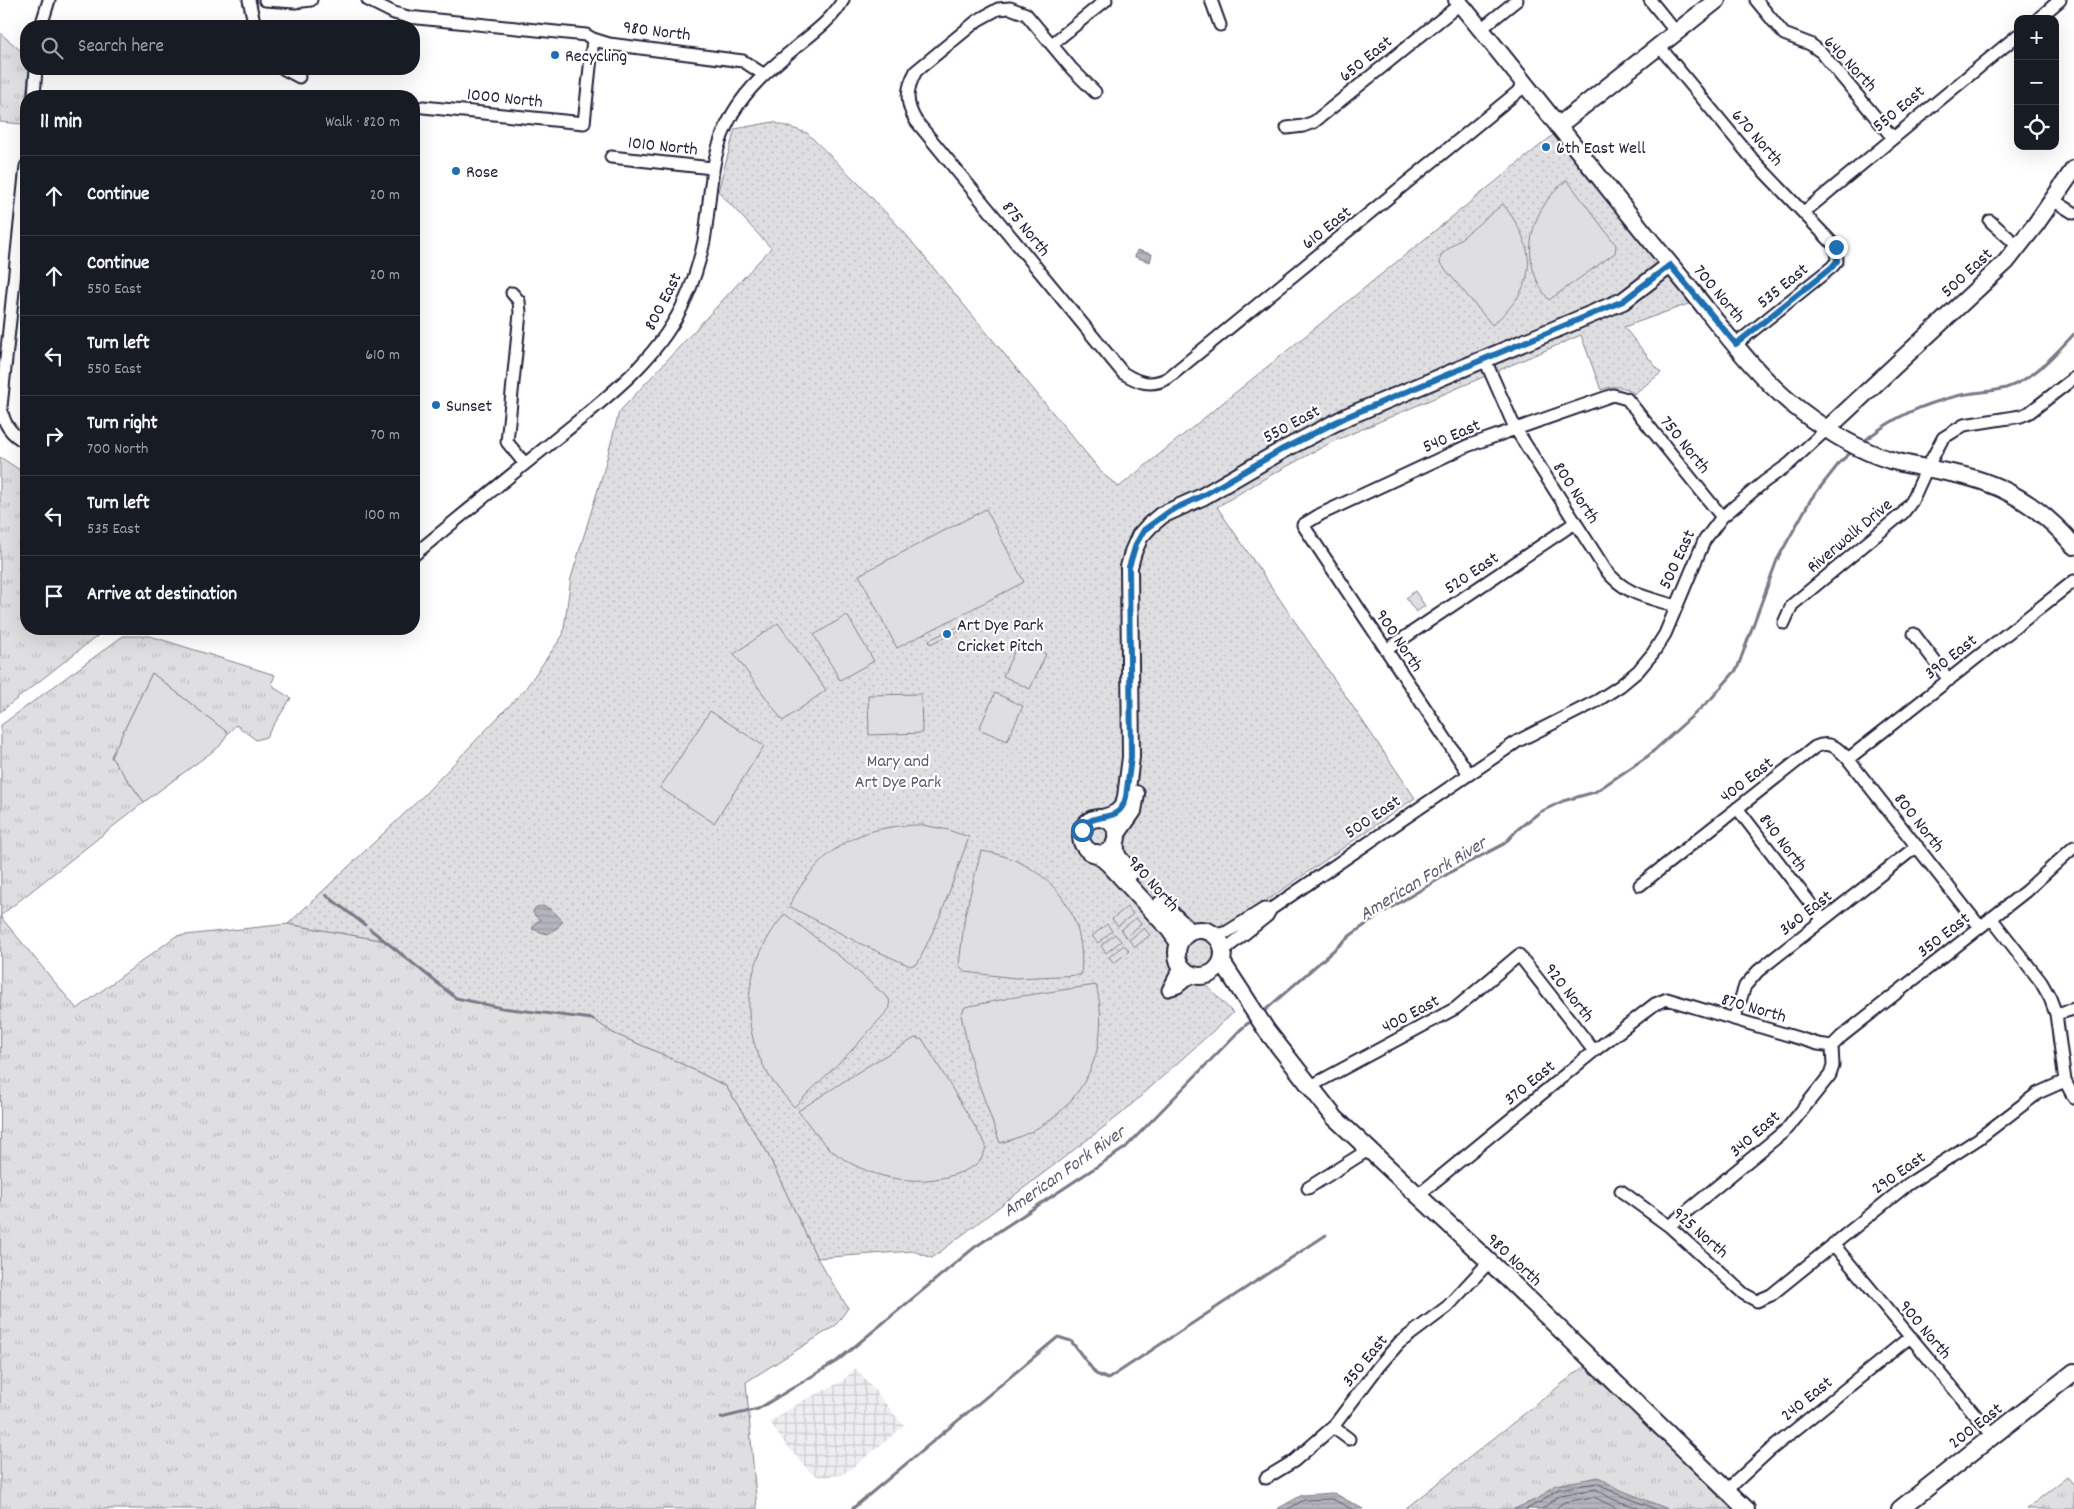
<!DOCTYPE html>
<html lang="en">
<head>
<meta charset="utf-8">
<style>
	:root { --surface:#171b24; --page:#242831; --text:#f1f3f6; --muted:#9ea1a6; --line:#363941 }
	body { margin:0; font-family:Dekko,sans-serif; background:var(--page); color:var(--text) }
	.controls { position:absolute; right:15px; top:15px; display:grid; overflow:hidden; border-radius:10px; box-shadow:0 5px 20px #0002 }
	.controls button { width:45px; height:45px; display:grid; place-items:center; padding:0; border:0; border-bottom:1px solid var(--line); background:var(--surface); color:var(--text); font:25px sans-serif }
	.stop { position:absolute; width:15px; height:15px; margin:-11px; border:4px solid #1f6fb2; border-radius:50%; background:#fff }
	.stop.end { background:#1f6fb2; border-color:#fff; box-shadow:0 1px 5px #0008 }
	.list { margin:0; padding:0; list-style:none }
	h2 { display:flex; justify-content:space-between; align-items:center; height:65px; margin:0; padding:0 20px; font-size:21px }
	h2 small { font-size:16px; font-weight:400; color:var(--muted) }
	.list li { display:grid; grid-template-columns:32px 1fr auto; gap:15px; align-items:center; box-sizing:border-box; height:80px; padding:0 20px; border-top:1px solid var(--line) }
	.list b { display:block; font-size:19px; white-space:nowrap }
	.list p { margin:0; font-size:16px; white-space:nowrap; color:var(--muted) }
	.list em { font-size:16px; font-style:normal; color:var(--muted) }
	.icon { flex:none; width:28px; height:28px; fill:none; stroke:currentColor; stroke-width:2; stroke-linecap:round; stroke-linejoin:round }
	.map { position:relative; flex:none; width:2074px; height:1509px; overflow:hidden }
	.search { position:absolute; background:var(--surface); box-shadow:0 5px 20px #0002; left:20px; top:20px; width:400px; height:55px; display:flex; align-items:center; gap:12px; box-sizing:border-box; padding:0 18px; border-radius:20px; color:var(--muted); font-size:19px }
	.panel { position:absolute; background:var(--surface); box-shadow:0 5px 20px #0002; left:20px; top:90px; width:400px; height:545px; border-radius:20px }
	.map>svg:first-child { display:block }
</style>
</head>
<body>
<div class="map">
<svg width="2074" height="1509" viewBox="0 0 2074 1509">
	<defs>
		<pattern id="industrial-grid" width="8" height="8" patternUnits="userSpaceOnUse" patternTransform="scale(1.25)"><rect width="8" height="8" fill="#eeeef1"/><path d="M0 4h8M4 0v8" fill="none" stroke="#ccccd0"/></pattern>
		<pattern id="grass-tufts" width="24" height="20" patternUnits="userSpaceOnUse" patternTransform="scale(1.25)"><rect width="24" height="20" fill="#dfdfe2"/><path d="M3 7l-1-3M5 7V3M7 7l1-3M15 17l-1-3M17 17v-4M19 17l1-3" fill="none" stroke="#bfbfc3"/></pattern>
		<pattern id="park-dots" width="8" height="8" patternUnits="userSpaceOnUse" patternTransform="scale(1.25)"><rect width="8" height="8" fill="#dfdfe2"/><path d="M2 2h.1M6 6h.1" fill="none" stroke="#bfbfc3" stroke-width="1.8" stroke-linecap="round"/></pattern>
		<pattern id="water-rules" width="6" height="5" patternUnits="userSpaceOnUse" patternTransform="scale(1.25)"><rect width="6" height="5" fill="#b4b4bc"/><path d="M0 2.5h6" fill="none" stroke="#9a9aa2"/></pattern>
	</defs>
	<rect width="100%" height="100%" fill="#fff"/>
	<filter id="ink" filterUnits="userSpaceOnUse"><feTurbulence type="fractalNoise" baseFrequency=".02" numOctaves="2"/><feDisplacementMap in="SourceGraphic" scale="10" xChannelSelector="R" yChannelSelector="G"/><feConvolveMatrix kernelMatrix="1 2 1 2 8 2 1 2 1" color-interpolation-filters="sRGB"/></filter>
	<g filter="url(#ink)">
		<path fill="url(#industrial-grid)" d="M 856,1368 L 904,1426 L 851,1469 L 841,1475 L 819,1477 L 810,1472 L 781,1439 L 770,1422 L 802,1401 L 841,1382 Z"/>
		<path fill="url(#grass-tufts)" stroke="#80808e" d="M 0,33 L 26,55 L 26,69 L 29,69 L 23,124 L 0,122 Z
			M 0,457 L 23,472 L 26,477 L 26,629 L 106,629 L 0,712 Z
			M 123,636 L 150,636 L 275,675 L 272,683 L 276,689 L 291,698 L 266,737 L 256,740 L 236,725 L 228,733 L 152,673 L 111,757 L 144,802 L 0,916 L 77,1009 L 176,936 L 288,924 L 386,941 L 456,998 L 502,1008 L 593,1019 L 613,1033 L 662,1054 L 726,1086 L 767,1152 L 817,1258 L 848,1308 L 835,1326 L 746,1382 L 757,1509 L 0,1509 L 1,725 Z
			M 1588,1363 L 1731,1509 L 1405,1509 Z
			M 2067,1477 L 2074,1486 L 2074,1509 L 2026,1509 Z"/>
		<path fill="url(#park-dots)" stroke="#80808e" d="M 773,122 L 807,133 L 859,184 L 903,231 L 1104,475 L 1119,487 L 1553,135 L 1691,303 L 1624,327 L 1661,373 L 1634,394 C 1624,385 1613,385 1601,390 L 1581,335 L 1332,442 L 1262,480 L 1217,507 L 1415,798 L 1230,926 L 1202,980 L 1233,1013 L 1121,1114 L 932,1258 L 913,1251 L 817,1258 L 767,1152 L 726,1086 L 662,1054 L 613,1033 L 593,1019 L 502,1008 L 456,998 L 386,941 L 288,924 L 422,797 L 525,689 L 563,635 L 571,578 L 603,473 L 619,412 L 771,248 L 718,191 L 735,129 Z"/>
		<path fill="#dfdfe2" stroke="#80808e" d="M 1567,180 L 1616,245 L 1615,253 L 1549,300 C 1517,260 1529,210 1567,180 Z
			M 1503,204 C 1539,251 1538,286 1492,325 L 1440,263 L 1441,255 Z
			M 986,509 L 1024,582 L 897,648 L 859,575 Z
			M 1415,591 L 1425,606 L 1416,612 L 1406,598 Z
			M 847,615 L 874,661 L 840,680 L 814,635 Z
			M 778,623 L 826,690 L 783,721 L 734,654 Z
			M 964,624 L 966,628 L 930,644 L 929,640 Z
			M 1019,641 L 1046,654 L 1030,689 L 1003,676 Z
			M 152,673 L 228,733 L 220,746 L 144,802 L 111,757 Z
			M 995,693 L 1023,706 L 1007,741 L 979,729 Z
			M 921,694 L 922,733 L 869,735 L 868,695 Z
			M 710,711 L 764,746 L 714,823 L 660,788 Z
			M 923,825 L 948,830 L 969,837 L 942,912 L 918,963 L 910,966 L 859,943 L 789,906 C 819,850 858,824 923,825 Z
			M 981,851 C 1045,860 1088,909 1081,975 L 1015,978 L 965,972 L 959,965 L 965,915 Z
			M 1127,907 L 1133,914 L 1118,926 L 1112,919 Z
			M 785,914 L 847,962 L 889,999 L 890,1008 L 852,1050 L 794,1107 C 785,1096 775,1086 768,1074 C 736,1021 746,959 785,914 Z
			M 1136,918 L 1141,924 L 1126,937 L 1121,930 Z
			M 1107,924 L 1112,931 L 1098,943 L 1092,936 Z
			M 1144,928 L 1150,935 L 1135,947 L 1129,940 Z
			M 1115,934 L 1121,941 L 1106,953 L 1101,946 Z
			M 1124,945 L 1129,951 L 1114,963 L 1109,957 Z
			M 1096,985 C 1115,1058 1073,1125 1000,1143 L 972,1065 L 961,1015 L 965,1007 L 1015,997 Z
			M 915,1038 L 923,1040 L 986,1145 C 984,1162 974,1167 959,1173 C 917,1189 864,1178 830,1149 C 818,1138 808,1123 798,1111 L 866,1067 Z"/>
		<path fill="url(#water-rules)" stroke="#7a7a88" d="M 1137,250 L 1152,254 L 1150,262 L 1135,257 Z
			M 543,906 L 552,910 L 563,921 L 557,928 L 547,934 L 532,929 L 536,922 L 541,920 L 535,916 L 533,911 L 536,907 Z
			M 1599,1477 L 1616,1488 L 1668,1509 L 1514,1509 L 1539,1498 L 1555,1485 Z
			M 1334,1493 L 1363,1509 L 1277,1509 L 1302,1495 Z"/>
		<g fill="none" stroke-linecap="round" stroke-linejoin="round">
			<path stroke="#5c5c6f" stroke-width="1" d="M 1288,1509 L 1304,1500 L 1332,1499 L 1352,1509
				M 1526,1509 L 1541,1502 L 1558,1489 L 1597,1483 L 1615,1493 L 1656,1509
				M 1542,1509 L 1560,1495 L 1596,1489 L 1612,1499 L 1641,1509
				M 1555,1509 L 1564,1502 L 1594,1497 L 1618,1509"/>
			<path stroke="#7a7a88" stroke-width="3" d="M 1862,443 C 1892,417 1923,404 1961,395 C 1975,392 1991,392 2006,388 C 2034,379 2054,355 2074,334
				M 326,895 L 365,925
				M 370,929 L 456,998 L 502,1008 L 593,1019
				M 1262,1013 L 1351,935 L 1382,913 L 1456,869 L 1504,844 L 1518,829 L 1540,812 L 1563,801 L 1595,792 L 1648,756 L 1711,699 L 1737,669 L 1777,560 L 1811,499 L 1841,461 L 1854,450
				M 721,1418 L 758,1409 L 837,1361 L 975,1247 L 1125,1148 L 1240,1030 L 1253,1019
				M 852,1509 L 1058,1337 L 1071,1341 L 1096,1374 L 1108,1379 L 1326,1235"/>
			<g stroke="#22223b" stroke-width="15">
				<path id="street" d="M 249,0 L 255,26
					M 265,0 L 295,2 L 311,0
					M 368,0 L 394,13 L 408,17 L 586,35 L 593,39 L 609,44 L 743,61 L 763,74
					M 1211,0 L 1220,25
					M 1650,0 L 1676,32
					M 1756,0 L 1784,34 L 1810,44 L 1821,52 L 1893,138
					M 2038,19 L 2060,0
					M 41,26 L 49,0
					M 1481,29 L 1517,0
					M 1052,44 L 1106,0
					M 1659,46 L 1754,161 L 1836,247 L 1837,261 L 1832,267 L 1736,344
					M 284,69 L 299,77
					M 1095,92 L 1072,69 L 1026,14 L 1010,8 L 998,9 L 978,20 L 916,71 C 906,89 905,103 916,121 L 1123,373 C 1139,383 1151,387 1168,378 L 1526,85
					M 34,96 L 36,69
					M 423,107 L 584,123 L 593,39
					M 1287,128 L 1303,126 L 1314,122 L 1460,4
					M 611,157 L 712,168
					M 26,166 L 1,407 C 3,423 11,435 26,442
					M 2053,200 L 2074,213
					M 1804,212 L 2018,35
					M 1990,221 L 2019,247
					M 512,293 L 519,301 L 520,313 L 507,442 L 525,464
					M 1485,360 L 1515,428 L 1605,569 C 1625,595 1647,597 1676,606
					M 414,555 C 459,517 505,480 551,443 C 603,400 659,361 686,298 C 694,280 700,260 704,241 C 712,194 708,156 733,113 C 750,84 776,64 801,43 C 817,30 833,18 843,0
					M 1784,623 L 1792,605 L 1903,513 L 1912,501 L 1927,468 L 1943,438 L 1964,425 L 2021,416 L 2030,412 L 2074,378
					M 1914,634 L 1949,680
					M 1386,650 L 1576,522
					M 1848,759 L 2074,581
					M 1469,774 L 1303,525 L 1321,514 L 1467,446 L 1613,395 L 1627,399 L 1722,517
					M 1737,808 L 1823,920
					M 1640,885 L 1815,747 C 1830,740 1838,748 1848,759 L 1980,927
					M 1991,918 L 2041,982 L 2050,998 L 2056,1014 L 2065,1081 L 2074,1098
					M 1215,935 L 1227,932 L 1264,909 L 1269,909
					M 1223,951 L 1267,916 L 1271,909 L 1518,741 L 1597,701 L 1620,686 L 1638,671 L 1653,653 L 1665,634 L 1704,541 L 1722,517 L 1764,482 L 1789,464 L 1827,429
					M 1168,990 L 1178,987 L 1193,975
					M 1168,990 L 1181,965
					M 2056,1014 L 2074,1009
					M 1734,1019 L 1745,986 L 1758,971 L 1917,846
					M 1832,1046 L 1842,1036 L 2026,891 L 2074,847
					M 1309,1087 L 1456,1008 L 1519,955 L 1594,1051
					M 1308,1188 L 1368,1150
					M 1621,1191 L 1669,1226 L 1744,1294 L 1757,1301 L 1771,1295 L 1907,1185 L 1978,1139 L 2038,1093 L 2065,1081
					M 1417,1196 L 1594,1051 L 1655,1004 L 1667,999 L 1818,1044 L 1832,1046
					M 1669,1226 L 1787,1129 L 1830,1075 L 1833,1066 L 1832,1046
					M 1833,1244 L 1993,1436
					M 1333,1427 L 1349,1439
					M 1266,1478 L 1294,1461 L 1333,1427 L 1379,1366 L 1399,1343 L 1447,1307 L 1489,1262
					M 1727,1490 L 1769,1451 L 1910,1337"/>
			</g>
			<g stroke="#22223b" stroke-width="20">
				<path id="secondary" d="M 1457,0 C 1534,94 1609,191 1687,285 C 1722,328 1756,377 1801,411 C 1827,431 1858,450 1890,460 C 1915,467 1940,470 1965,476 C 2009,487 2045,511 2074,546
					M 1558,126 L 1717,0
					M 1827,429 L 2006,262 L 2036,224 L 2074,169
					M 1102,818 C 1115,815 1123,811 1126,797 L 1131,757 L 1129,567 L 1133,552 L 1140,536 L 1150,525 L 1162,515 L 1202,497 L 1281,451 L 1346,417 L 1623,301 L 1670,265
					M1081 836a18 18 0 1 1 36 0a18 18 0 1 1-36 0Z
					M 1116,835 L 1133,811 L 1136,794
					M 1115,842 L 1117,856 L 1131,872
					M 1097,853 L 1110,865 L 1169,929 L 1179,943
					M 1161,904 L 1190,932
					M1177 953a23 23 0 1 1 46 0a23 23 0 1 1-46 0Z
					M 1222,962 L 1267,1031 L 1335,1118 L 1509,1280 L 1746,1509
					M 1900,1509 L 2074,1372"/>
			</g>
			<use href="#street" stroke="#fff" stroke-width="11"/>
			<use href="#secondary" stroke="#fff" stroke-width="16"/>
		</g>
	</g>
	<g fill="none" stroke-linecap="round" stroke-linejoin="round" filter="url(#ink)">
		<path stroke="#1f6fb2" stroke-width="6" d="M 1082,830 C 1093,808 1119,827 1126,797 L 1131,757 L 1129,567 L 1136,544 L 1144,530 L 1170,511 L 1202,496 L 1281,450 L 1346,417 L 1623,301 L 1670,265 L 1736,344 L 1832,267 L 1837,261 L 1836,247"/>
	</g>
	<g fill="#1f6fb2" stroke="#fff" stroke-width="2">
		<circle cx="555" cy="55" r="5"/>
		<circle cx="1546" cy="147" r="5"/>
		<circle cx="456" cy="171" r="5"/>
		<circle cx="436" cy="405" r="5"/>
		<circle cx="947" cy="634" r="5"/>
	</g>
	<g text-anchor="middle" stroke-width="4.5" stroke-linejoin="round" paint-order="stroke">
		<g font-size="18" fill="#22223b" stroke="#fff">
			<text transform="translate(657 30) rotate(7)" y="6">980 North</text>
			<text transform="translate(1365 58) rotate(-39)" y="6">650 East</text>
			<text transform="translate(1851 63) rotate(47)" y="6">640 North</text>
			<text transform="translate(505 97) rotate(6)" y="6">1000 North</text>
			<text transform="translate(1898 108) rotate(-40)" y="6">550 East</text>
			<text transform="translate(1758 137) rotate(49)" y="6">670 North</text>
			<text transform="translate(663 145) rotate(6)" y="6">1010 North</text>
			<text transform="translate(1326 227) rotate(-39)" y="6">610 East</text>
			<text transform="translate(1027 228) rotate(51)" y="6">875 North</text>
			<text transform="translate(1966 272) rotate(-43)" y="6">500 East</text>
			<text transform="translate(1782 285) rotate(-39)" y="6">535 East</text>
			<text transform="translate(1720 293) rotate(50)" y="6">700 North</text>
			<text transform="translate(662 301) rotate(-63)" y="6">800 East</text>
			<text transform="translate(1291 423) rotate(-28)" y="6">550 East</text>
			<text transform="translate(1451 435) rotate(-23)" y="6">540 East</text>
			<text transform="translate(1686 444) rotate(51)" y="6">750 North</text>
			<text transform="translate(1577 492) rotate(57)" y="6">800 North</text>
			<text transform="translate(1849 535) rotate(-40)" y="6">Riverwalk Drive</text>
			<text transform="translate(1676 559) rotate(-65)" y="6">500 East</text>
			<text transform="translate(1471 572) rotate(-34)" y="6">520 East</text>
			<text transform="translate(1400 640) rotate(56)" y="6">900 North</text>
			<text transform="translate(1950 656) rotate(-38)" y="6">390 East</text>
			<text transform="translate(1746 779) rotate(-38)" y="6">400 East</text>
			<text transform="translate(1372 816) rotate(-34)" y="6">500 East</text>
			<text transform="translate(1920 822) rotate(52)" y="6">800 North</text>
			<text transform="translate(1784 842) rotate(53)" y="6">840 North</text>
			<text transform="translate(1154 883) rotate(48)" y="6">980 North</text>
			<text transform="translate(1805 912) rotate(-38)" y="6">360 East</text>
			<text transform="translate(1943 934) rotate(-38)" y="6">350 East</text>
			<text transform="translate(1570 992) rotate(52)" y="6">920 North</text>
			<text transform="translate(1754 1007) rotate(16)" y="6">870 North</text>
			<text transform="translate(1410 1013) rotate(-28)" y="6">400 East</text>
			<text transform="translate(1529 1082) rotate(-39)" y="6">370 East</text>
			<text transform="translate(1754 1133) rotate(-41)" y="6">340 East</text>
			<text transform="translate(1898 1172) rotate(-35)" y="6">290 East</text>
			<text transform="translate(1701 1232) rotate(41)" y="6">925 North</text>
			<text transform="translate(1515 1259) rotate(43)" y="6">980 North</text>
			<text transform="translate(1926 1329) rotate(50)" y="6">900 North</text>
			<text transform="translate(1364 1360) rotate(-51)" y="6">350 East</text>
			<text transform="translate(1806 1398) rotate(-39)" y="6">240 East</text>
			<text transform="translate(1975 1425) rotate(-38)" y="6">200 East</text>
		</g>
		<g font-size="18" fill="#22223b" stroke="#fff" text-anchor="start">
			<text x="565" y="61">Recycling</text>
			<text x="1556" y="153">6th East Well</text>
			<text x="466" y="177">Rose</text>
			<text x="446" y="411">Sunset</text>
			<text x="957" y="630">Art Dye Park<tspan x="957" dy="21">Cricket Pitch</tspan></text>
		</g>
		<g font-size="18" fill="#5b5b6d" stroke="#fff">
			<text x="898" y="766">Mary and<tspan x="898" dy="21">Art Dye Park</tspan></text>
		</g>
		<g font-size="19" font-style="italic" fill="#5c5c6f" stroke="#fff">
			<text transform="translate(1422 877) rotate(-31)" y="7">American Fork River</text>
			<text transform="translate(1063 1170) rotate(-35)" y="7">American Fork River</text>
		</g>
	</g>
</svg>
<div class="controls">
<button>+</button>
<button>−</button>
<button><svg class="icon" aria-label="locate" viewBox="0 0 24 24"><circle cx="12" cy="12" r="6"/><path d="M12 2v4M12 18v4M2 12h4M18 12h4"/></svg></button>
</div>
<div class="stop" style="left:1082px;top:830px"></div>
<div class="stop end" style="left:1836px;top:247px"></div>
<div class="search"><svg class="icon" aria-label="search" viewBox="0 0 24 24"><circle cx="10" cy="10" r="6"/><path d="M15 15l6 6"/></svg>Search here</div>
<section class="panel">
<h2>11 min<small>Walk · 820 m</small></h2>
<ul class="list">
<li><svg class="icon" aria-label="ahead" viewBox="0 0 24 24"><path d="M12 20V5M6 11l6-6 6 6"/></svg><div><b>Continue</b></div><em>20 m</em></li>
<li><svg class="icon" aria-label="ahead" viewBox="0 0 24 24"><path d="M12 20V5M6 11l6-6 6 6"/></svg><div><b>Continue</b><p>550 East</p></div><em>20 m</em></li>
<li><svg class="icon" aria-label="left" viewBox="0 0 24 24"><path d="M17 20v-9H6M10 6l-5 5 5 5"/></svg><div><b>Turn left</b><p>550 East</p></div><em>610 m</em></li>
<li><svg class="icon" aria-label="right" viewBox="0 0 24 24"><path d="M7 20v-9h11M14 6l5 5-5 5"/></svg><div><b>Turn right</b><p>700 North</p></div><em>70 m</em></li>
<li><svg class="icon" aria-label="left" viewBox="0 0 24 24"><path d="M17 20v-9H6M10 6l-5 5 5 5"/></svg><div><b>Turn left</b><p>535 East</p></div><em>100 m</em></li>
<li><svg class="icon" aria-label="arrive" viewBox="0 0 24 24"><path d="M6 21V4h12l-3 4 3 4H6"/></svg><div><b>Arrive at destination</b></div></li>
</ul>
</section>
</div>
</body>
</html>
